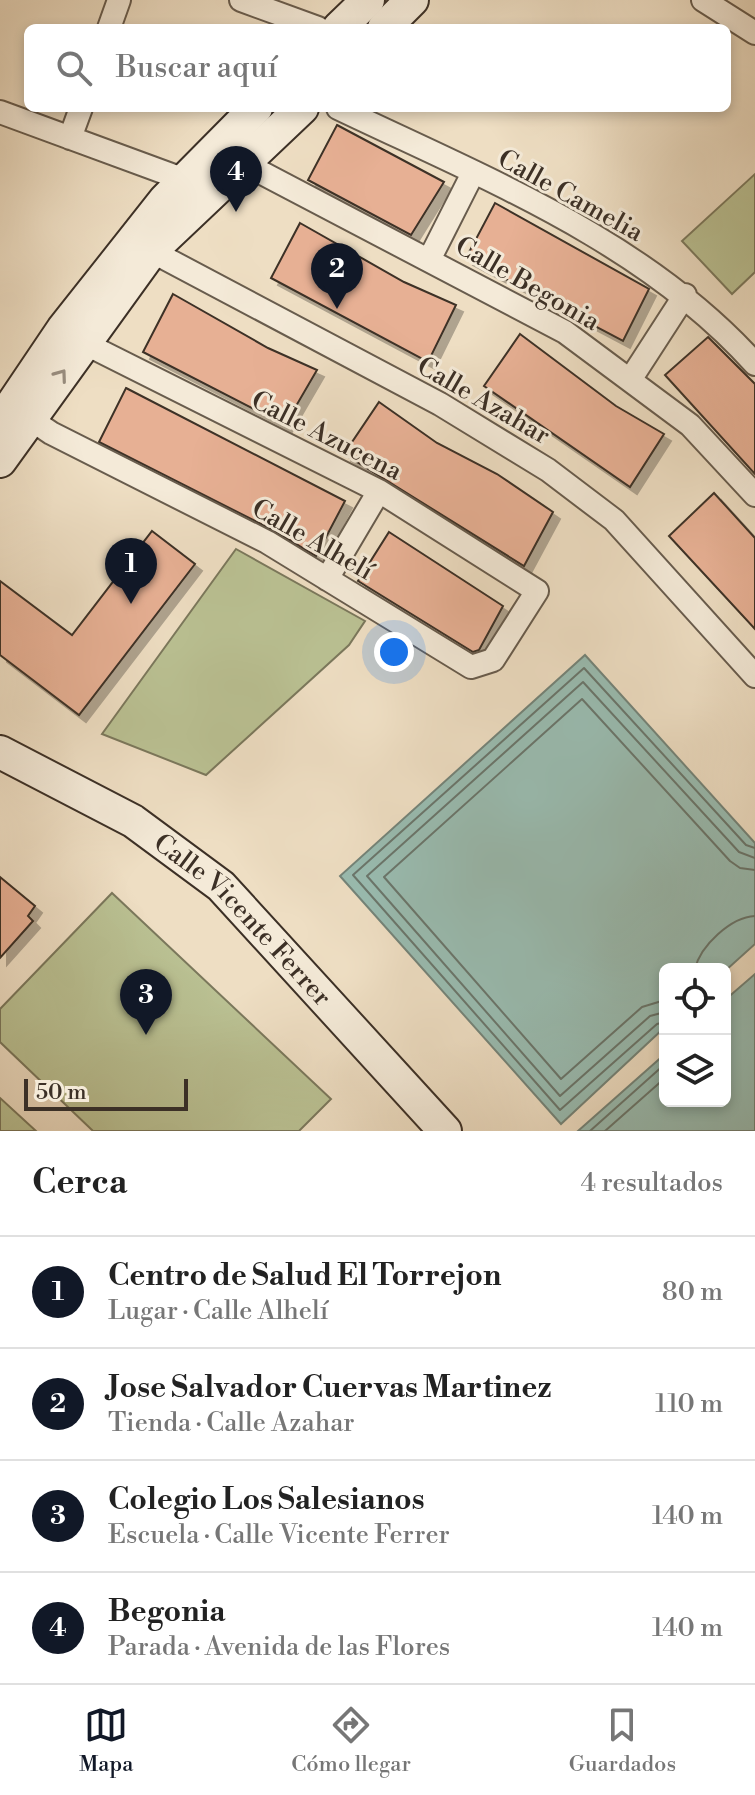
<!DOCTYPE html>
<html lang="es">
<head>
<meta charset="utf-8">
<style>
	:root { --surface:#fff; --page:#f6f6f6; --text:#222; --muted:#767676; --line:#e0e0e0; --accent:#111827 }
	body { margin:0; font-family:"Libre Bodoni",serif; background:var(--page); color:var(--text) }
	.controls { position:absolute; right:24px; bottom:24px; display:grid; overflow:hidden; border-radius:12px; box-shadow:0 4px 12px #0003 }
	.controls button { width:72px; height:72px; display:grid; place-items:center; padding:0; border:0; border-bottom:2px solid var(--line); background:var(--surface); color:var(--text); font:40px sans-serif }
	.scale { position:absolute; left:24px; bottom:20px; width:164px; box-sizing:border-box; padding-left:8px; border:4px solid #3c3026; border-top:0; font-size:22px; line-height:28px; white-space:nowrap; color:#3c3026; -webkit-text-stroke:6px #f4ead8; paint-order:stroke }
	.you { position:absolute; left:394px; top:652px; width:28px; height:28px; margin:-20px; border:6px solid #fff; border-radius:50%; background:#1a73e8; box-shadow:0 0 0 12px #1a73e833 }
	.badge { display:grid; place-items:center; width:52px; height:52px; border-radius:50%; background:var(--accent); color:#fff; font-size:26px; font-weight:700 }
	.pin { position:absolute; translate:-50% -66px; filter:drop-shadow(0 2px 4px #0008) }
	.pin::after { content:''; position:absolute; top:42px; width:28px; height:24px; background:inherit; clip-path:polygon(0 0,100% 0,50% 100%) }
	.list { margin:0; padding:0; list-style:none }
	h2 { display:flex; justify-content:space-between; align-items:center; height:104px; margin:0; padding:0 32px; font-size:34px }
	h2 small { font-size:26px; font-weight:400; color:var(--muted) }
	.list li { display:grid; grid-template-columns:52px 1fr auto; gap:24px; align-items:center; box-sizing:border-box; height:112px; padding:0 32px; border-top:2px solid var(--line) }
	.list b { display:block; font-size:30px; white-space:nowrap }
	.list p { margin:0; font-size:26px; white-space:nowrap; color:var(--muted) }
	.list em { font-size:26px; font-style:normal; color:var(--muted) }
	.icon { flex:none; width:44px; height:44px; fill:none; stroke:currentColor; stroke-width:2; stroke-linecap:round; stroke-linejoin:round }
	.map { position:relative; flex:none; width:755px; height:1131px; overflow:hidden }
	.search { position:absolute; background:var(--surface); box-shadow:0 4px 12px #0003; left:24px; right:24px; top:24px; height:88px; display:flex; align-items:center; gap:20px; box-sizing:border-box; padding:0 28px; border-radius:12px; color:var(--muted); font-size:30px }
	.sheet { height:552px; background:var(--surface) }
	nav { display:flex; justify-content:space-around; align-items:center; box-sizing:border-box; height:112px; border-top:2px solid var(--line); background:var(--surface); font-size:22px; color:var(--muted) }
	nav a { display:grid; justify-items:center; gap:4px }
	nav .on { color:var(--accent) }
	.map>svg:first-child { display:block }
</style>
</head>
<body>
<div class="map">
<svg width="755" height="1131" viewBox="0 0 755 1131">
	<defs>
		<filter id="shadow"><feDropShadow dx="7" dy="7" stdDeviation="0" flood-color="#0004"/></filter>
	</defs>
	<rect width="100%" height="100%" fill="#eedec3"/>
	<filter id="stains"><feTurbulence type="fractalNoise" baseFrequency=".0025" numOctaves="4"/><feColorMatrix values="0 0 0 0 .2 0 0 0 0 .09 0 0 0 0 .02 0 0 0 .5 -.17"/></filter>
	<radialGradient id="worn" r=".72"><stop offset=".6" stop-color="#630" stop-opacity="0"/><stop offset="1" stop-color="#630" stop-opacity=".3"/></radialGradient>
	<path fill="#bac193" stroke="#7b785c" stroke-width="2" d="M 755,174 L 755,272 L 732,294 L 682,241 Z
		M 236,549 L 365,621 L 349,645 L 206,775 L 102,734 Z
		M 112,893 L 331,1099 L 299,1131 L 93,1131 L 0,1042 L 0,1009 Z
		M 0,1098 L 36,1131 L 0,1131 Z"/>
	<path fill="#99bcb1" stroke="#748479" stroke-width="2" d="M 585,655 L 755,843 L 755,944 L 725,971 L 665,969 L 665,1027 L 561,1124 L 340,876 Z
		M 755,974 L 755,1131 L 578,1131 L 665,1054 L 665,1101 L 725,1101 L 725,1000 Z"/>
	<g fill="none" stroke-linecap="round" stroke-linejoin="round">
		<path stroke="#6a766c" stroke-width="2" d="M 695,969 C 700,946 731,917 755,916
			M 665,1000 L 642,1007 L 561,1079 L 384,877 L 582,699 L 730,861 L 740,868 L 755,870
			M 665,1012 L 650,1016 L 560,1096 L 367,876 L 583,682 L 739,852 L 755,858
			M 665,1022 L 657,1024 L 560,1110 L 353,875 L 584,668 L 746,845 L 755,848
			M 590,1131 L 665,1064
			M 605,1131 L 665,1078"/>
	</g>
	<path fill="#e7b094" stroke="#3c3026" stroke-width="2" filter="url(#shadow)" d="M 337,125 L 444,182 L 411,235 L 308,180 Z
		M 495,203 L 649,289 L 623,341 L 466,258 Z
		M 300,223 L 404,282 L 456,305 L 428,362 L 271,278 Z
		M 173,294 L 268,348 L 317,370 L 285,425 L 143,352 Z
		M 520,334 L 616,406 L 664,434 L 630,487 L 484,386 Z
		M 708,337 L 755,384 L 755,474 L 665,375 Z
		M 126,388 L 345,501 L 316,556 L 273,530 L 99,442 Z
		M 379,402 L 437,443 L 497,474 L 553,512 L 524,566 L 344,454 Z
		M 714,493 L 755,538 L 755,629 L 669,536 Z
		M 152,531 L 195,564 L 79,715 L 0,655 L 0,581 L 72,635 Z
		M 389,532 L 503,606 L 479,650 L 473,652 L 358,581 Z
		M 0,877 L 35,906 L 28,916 L 33,921 L 0,958 Z"/>
	<g fill="none" stroke-linecap="round" stroke-linejoin="round">
		<g stroke="#685c4d" stroke-width="26">
			<path id="street" d="M 241,0 L 318,28
				M 703,0 L 755,33
				M 109,28 L 119,0
				M 338,108 C 484,178 645,241 755,364
				M 0,112 L 185,180
				M 70,138 L 81,108
				M 243,163 L 565,332 L 690,425 L 755,495
				M 140,245 L 440,404 L 548,470 L 614,520 L 755,676
				M 430,258 L 473,173
				M 630,380 L 685,295
				M 29,418 L 51,433 L 267,542 L 471,667 L 493,660 L 537,591 L 379,491 L 84,343
				M 327,579 L 379,491"/>
		</g>
		<g stroke="#3c3026" stroke-width="36">
			<g id="secondary">
				<path d="M 339,28 L 368,0"/>
				<path d="M 384,28 L 412,0"/>
				<path d="M 1,421 L 63,329 L 165,200 L 256,108"/>
				<path d="M 0,461 L 153,249 L 302,108"/>
				<path id="s1" d="M 0,752 L 133,821 L 221,886 L 445,1131"/>
			</g>
		</g>
		<use href="#street" stroke="#f4ead8" stroke-width="22"/>
		<use href="#secondary" stroke="#f4ead8" stroke-width="32"/>
	</g>
	<defs><path id="oneway-chevron" d="M-2-3.5L2.5 0L-2 3.5" fill="none" stroke-width="1.6" stroke-linecap="round" stroke-linejoin="round" transform="scale(2)"/></defs>
	<use stroke="#988d7f" href="#oneway-chevron" transform="translate(61 375) rotate(-54)"/>
	<g text-anchor="middle" stroke-width="6" stroke-linejoin="round" paint-order="stroke">
		<g font-size="26" fill="#3c3026" stroke="#f4ead8">
			<text transform="translate(571 195) rotate(29)" y="9">Calle Camelia</text>
			<text transform="translate(528 283) rotate(30)" y="9">Calle Begonia</text>
			<text transform="translate(484 400) rotate(30)" y="9">Calle Azahar</text>
			<text transform="translate(327 435) rotate(27)" y="9">Calle Azucena</text>
			<text transform="translate(313 539) rotate(30)" y="9">Calle Alhelí</text>
			<text dy="9" stroke="none"><textPath href="#s1" startOffset="298">Calle Vicente Ferrer</textPath></text>
		</g>
	</g>
	<rect width="100%" height="100%" filter="url(#stains)"/>
	<rect width="100%" height="100%" fill="url(#worn)"/>
</svg>
<div class="controls">
<button><svg class="icon" aria-label="locate" viewBox="0 0 24 24"><circle cx="12" cy="12" r="6"/><path d="M12 2v4M12 18v4M2 12h4M18 12h4"/></svg></button>
<button><svg class="icon" aria-label="layers" viewBox="0 0 24 24"><path d="M12 4l9 5-9 5-9-5zM3 14l9 5 9-5"/></svg></button>
</div>
<div class="scale">50 m</div>
<div class="you"></div>
<div class="pin badge" style="left:131px;top:604px">1</div>
<div class="pin badge" style="left:337px;top:309px">2</div>
<div class="pin badge" style="left:146px;top:1035px">3</div>
<div class="pin badge" style="left:236px;top:212px">4</div>
<div class="search"><svg class="icon" aria-label="search" viewBox="0 0 24 24"><circle cx="10" cy="10" r="6"/><path d="M15 15l6 6"/></svg>Buscar aquí</div>
</div>
<section class="sheet">
<h2>Cerca<small>4 resultados</small></h2>
<ul class="list">
<li><span class="badge">1</span><div><b>Centro de Salud El Torrejon</b><p>Lugar · Calle Alhelí</p></div><em>80 m</em></li>
<li><span class="badge">2</span><div><b>Jose Salvador Cuervas Martinez</b><p>Tienda · Calle Azahar</p></div><em>110 m</em></li>
<li><span class="badge">3</span><div><b>Colegio Los Salesianos</b><p>Escuela · Calle Vicente Ferrer</p></div><em>140 m</em></li>
<li><span class="badge">4</span><div><b>Begonia</b><p>Parada · Avenida de las Flores</p></div><em>140 m</em></li>
</ul>
</section>
<nav>
<a class="on"><svg class="icon" aria-label="map" viewBox="0 0 24 24"><path d="M3 6l6-2 6 2 6-2v14l-6 2-6-2-6 2zM9 4v14M15 6v14"/></svg>Mapa</a>
<a><svg class="icon" aria-label="directions" viewBox="0 0 24 24"><path d="M12 3l9 9-9 9-9-9zM9 14v-3h6M13 9l2 2-2 2"/></svg>Cómo llegar</a>
<a><svg class="icon" aria-label="saved" viewBox="0 0 24 24"><path d="M7 4h10v16l-5-4-5 4z"/></svg>Guardados</a>
</nav>
</body>
</html>
